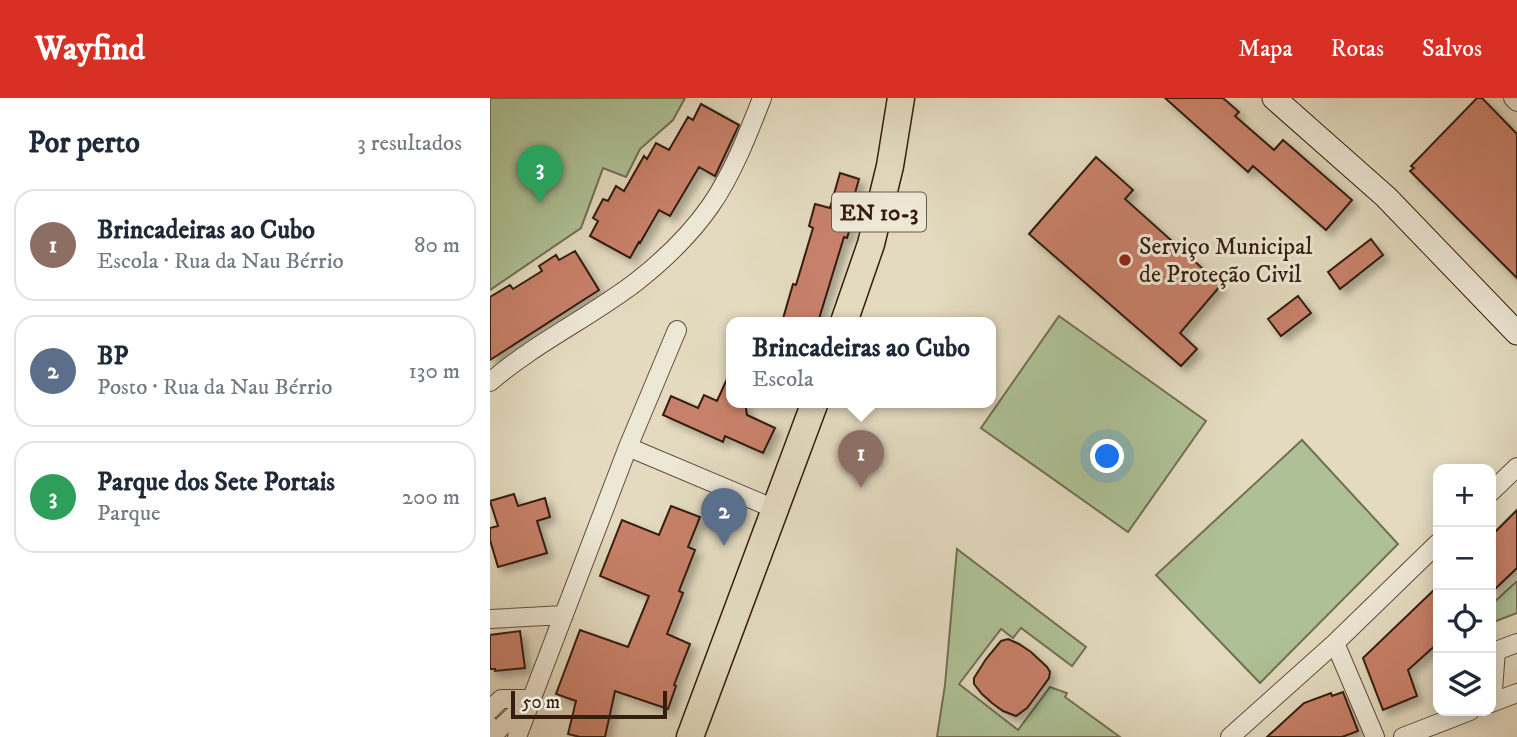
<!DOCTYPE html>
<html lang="pt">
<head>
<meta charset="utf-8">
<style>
	:root { --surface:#fff; --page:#f2f2f3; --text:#1f2937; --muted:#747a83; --line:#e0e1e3; --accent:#d93025 }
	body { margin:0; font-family:"IM FELL DW Pica",serif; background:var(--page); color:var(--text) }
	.controls { position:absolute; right:21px; bottom:21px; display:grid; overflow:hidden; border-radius:14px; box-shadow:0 4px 18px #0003 }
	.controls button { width:63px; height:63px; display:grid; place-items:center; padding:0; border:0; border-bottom:2px solid var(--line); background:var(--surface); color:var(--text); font:35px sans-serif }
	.scale { position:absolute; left:21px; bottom:18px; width:156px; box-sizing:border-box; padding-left:7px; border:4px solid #351d0f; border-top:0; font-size:19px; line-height:24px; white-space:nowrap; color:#351d0f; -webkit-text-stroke:5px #ede7d5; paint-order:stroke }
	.you { position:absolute; left:618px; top:359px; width:24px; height:24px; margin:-18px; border:5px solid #fff; border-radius:50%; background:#1a73e8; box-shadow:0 0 0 10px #1a73e833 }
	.badge { display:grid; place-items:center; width:46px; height:46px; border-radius:50%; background:var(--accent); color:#fff; font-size:23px; font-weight:700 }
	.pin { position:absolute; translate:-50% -58px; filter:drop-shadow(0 2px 4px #0008) }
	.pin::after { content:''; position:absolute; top:37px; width:24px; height:21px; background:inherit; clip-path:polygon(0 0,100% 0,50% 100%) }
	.popup { position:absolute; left:236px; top:219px; width:270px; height:91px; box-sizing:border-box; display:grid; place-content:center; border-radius:14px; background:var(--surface); filter:drop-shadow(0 2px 5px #0005); font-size:23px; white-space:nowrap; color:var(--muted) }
	.popup b { font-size:26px; color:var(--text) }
	.popup::after { content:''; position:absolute; left:50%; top:100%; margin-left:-14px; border:14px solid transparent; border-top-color:var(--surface) }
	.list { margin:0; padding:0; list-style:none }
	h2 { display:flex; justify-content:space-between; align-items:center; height:91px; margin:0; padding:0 28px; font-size:30px }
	h2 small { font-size:23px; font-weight:400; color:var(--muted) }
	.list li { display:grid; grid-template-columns:46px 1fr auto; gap:21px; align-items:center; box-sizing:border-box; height:112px; margin:0 14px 14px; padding:0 14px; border:2px solid var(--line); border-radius:21px }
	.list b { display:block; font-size:26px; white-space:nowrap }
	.list p { margin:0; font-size:23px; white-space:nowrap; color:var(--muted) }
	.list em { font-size:23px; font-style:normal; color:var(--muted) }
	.icon { flex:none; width:38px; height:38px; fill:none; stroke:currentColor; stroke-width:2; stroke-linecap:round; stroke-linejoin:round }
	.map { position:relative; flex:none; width:1027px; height:639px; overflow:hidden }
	header { display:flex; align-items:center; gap:42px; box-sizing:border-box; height:98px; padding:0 35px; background:var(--accent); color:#fff }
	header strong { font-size:33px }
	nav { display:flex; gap:38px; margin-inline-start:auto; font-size:24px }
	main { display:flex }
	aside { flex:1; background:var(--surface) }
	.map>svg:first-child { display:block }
</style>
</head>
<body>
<header>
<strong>Wayfind</strong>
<nav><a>Mapa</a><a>Rotas</a><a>Salvos</a></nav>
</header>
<main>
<aside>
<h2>Por perto<small>3 resultados</small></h2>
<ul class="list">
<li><span class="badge" style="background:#8d6e63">1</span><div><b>Brincadeiras ao Cubo</b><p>Escola · Rua da Nau Bérrio</p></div><em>80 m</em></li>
<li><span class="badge" style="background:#5c6f8a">2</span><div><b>BP</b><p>Posto · Rua da Nau Bérrio</p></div><em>130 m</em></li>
<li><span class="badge" style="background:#2e9e5b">3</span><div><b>Parque dos Sete Portais</b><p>Parque</p></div><em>200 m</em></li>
</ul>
</aside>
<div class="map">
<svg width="1027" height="639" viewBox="0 0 1027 639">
	<defs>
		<filter id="shadow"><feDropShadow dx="5.5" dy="5.5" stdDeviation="3.5" flood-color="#0004"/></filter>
	</defs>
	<rect width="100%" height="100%" fill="#e3dabf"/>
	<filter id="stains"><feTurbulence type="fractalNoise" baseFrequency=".00286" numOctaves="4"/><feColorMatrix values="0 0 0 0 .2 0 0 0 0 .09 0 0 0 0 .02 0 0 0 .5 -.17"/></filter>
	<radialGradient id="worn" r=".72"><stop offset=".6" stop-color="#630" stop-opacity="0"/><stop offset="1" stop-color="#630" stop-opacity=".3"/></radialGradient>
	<path fill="#aec196" stroke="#726f52" stroke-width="2" d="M 0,0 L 195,0 L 183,22 L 150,51 L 136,79 L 113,70 L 91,130 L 0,192 Z
		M 569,218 L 716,323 L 638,434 L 491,330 Z
		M 812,342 L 908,446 L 770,585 L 666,477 Z
		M 467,451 L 596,549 L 582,568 L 531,530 L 523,540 L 511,531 L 469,586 L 528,632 L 560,589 L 577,595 L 575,599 L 630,639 L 447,639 L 455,587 Z
		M 1027,483 L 1027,515 L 1001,525 L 1001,507 Z"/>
	<path fill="#c78069" stroke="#351d0f" stroke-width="2" filter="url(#shadow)" d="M 675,0 L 733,0 L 749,14 L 745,18 L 784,52 L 793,42 L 862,102 L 836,132 L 763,68 L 758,74 Z
		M 987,0 L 992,0 L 1027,36 L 1027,180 L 920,73 L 924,70 L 921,68 Z
		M 211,6 L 249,27 L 225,78 L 209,69 L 180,118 L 169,112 L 150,145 L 149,144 L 140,160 L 100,138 L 108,123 L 103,120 L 113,101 L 118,103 L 126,88 L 134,93 L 154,58 L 157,61 L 166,45 L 179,52 L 198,19 L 203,22 Z
		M 606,59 L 643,92 L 635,101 L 731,187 L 690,235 L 707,251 L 691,268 L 539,136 Z
		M 350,75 L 369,81 L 359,116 L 364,117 L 357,140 L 354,139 L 328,224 L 292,224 L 303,186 L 306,187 L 323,130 L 319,128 L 325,106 L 340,110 Z
		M 881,141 L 893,157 L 850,191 L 838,174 Z
		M 85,153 L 109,192 L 0,262 L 0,199 L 20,187 L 23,191 L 52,173 L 49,168 L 66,157 L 69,162 Z
		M 808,198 L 821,215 L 791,238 L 778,221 Z
		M 242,270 L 242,304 L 255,304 L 257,317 L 285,330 L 273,355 L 235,338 L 233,344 L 173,317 L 181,298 L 208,310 L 214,297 L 227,303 Z
		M 24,396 L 28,408 L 55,400 L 60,419 L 47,423 L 57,455 L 8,469 L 0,442 L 0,430 L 8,428 L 0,403 Z
		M 181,408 L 210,419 L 198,449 L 205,452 L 189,493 L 193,495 L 177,536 L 200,546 L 184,587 L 186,588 L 178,611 L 125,593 L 115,639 L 90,639 L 78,636 L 86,603 L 66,596 L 90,532 L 138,549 L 159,498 L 110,478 L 132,422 L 169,437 Z
		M 1027,412 L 1027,470 L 1001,495 L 1001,438 Z
		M 948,488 L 948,545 L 918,572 L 927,598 L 893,612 L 873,560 Z
		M 30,533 L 35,570 L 5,573 L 5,571 L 0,571 L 0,537 Z
		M 518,541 L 529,546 L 541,554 L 557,569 L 560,574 L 559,580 L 546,598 L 537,610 L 526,618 L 513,613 L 502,605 L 492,596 L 484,586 L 484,580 L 496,561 L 511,543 Z
		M 853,594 L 868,633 L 852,639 L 777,639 L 814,605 L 841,595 L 842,598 Z"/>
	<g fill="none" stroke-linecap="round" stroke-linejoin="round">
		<g stroke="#604c3b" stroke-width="20">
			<path id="street" d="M 1023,0 L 1027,4
				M 0,284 C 45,245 99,220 146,184 C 174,162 201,136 221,107 C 243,75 258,36 272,0
				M 138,349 L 285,411
				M 1001,394 L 1027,369
				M 0,521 L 74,517
				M 845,545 L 885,639
				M 1002,604 L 1006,553 L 1027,545
				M 1001,605 L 1027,595
				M 0,612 L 11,601 L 42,601
				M 0,628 L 3,637 L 39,603
				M 27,639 L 138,349 L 187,232
				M 740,639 L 845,545 L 948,445
				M 913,639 L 980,613"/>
		</g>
		<g stroke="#351d0f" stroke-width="25">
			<path id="secondary" d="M 784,0 L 896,99 L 1027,235"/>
		</g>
		<g stroke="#351d0f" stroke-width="29">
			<path id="primary" d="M 354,224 L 381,146 L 400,68 L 411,0
				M 200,639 L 325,304"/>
		</g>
		<use href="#street" stroke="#ede7d5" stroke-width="18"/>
		<use href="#secondary" stroke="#ede7d5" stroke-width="23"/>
		<use href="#primary" stroke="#e3dabf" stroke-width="26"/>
	</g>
	<circle fill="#8f2418" stroke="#ede7d5" stroke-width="2.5" cx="635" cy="162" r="7"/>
	<g text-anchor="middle" stroke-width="6" stroke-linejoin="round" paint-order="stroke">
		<rect fill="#ede7d5" stroke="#6c5a4a" stroke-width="2" x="342" y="94.5" width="94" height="39" rx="5"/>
		<g font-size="23" font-weight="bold" fill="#351d0f">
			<text x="389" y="122">EN 10-3</text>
		</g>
		<g font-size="24" fill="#351d0f" stroke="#ede7d5" text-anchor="start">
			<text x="649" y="156">Serviço Municipal<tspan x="649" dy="28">de Proteção Civil</tspan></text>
		</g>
	</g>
	<rect width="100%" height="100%" filter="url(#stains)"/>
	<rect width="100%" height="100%" fill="url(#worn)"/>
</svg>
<div class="controls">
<button>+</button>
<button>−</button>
<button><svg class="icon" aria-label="locate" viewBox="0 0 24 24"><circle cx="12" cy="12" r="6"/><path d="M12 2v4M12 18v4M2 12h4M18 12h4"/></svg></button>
<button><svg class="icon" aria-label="layers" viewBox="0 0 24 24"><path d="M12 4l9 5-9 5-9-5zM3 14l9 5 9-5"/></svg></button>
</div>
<div class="scale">50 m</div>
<div class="you"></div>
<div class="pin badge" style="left:371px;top:390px;background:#8d6e63">1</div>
<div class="popup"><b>Brincadeiras ao Cubo</b>Escola</div>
<div class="pin badge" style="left:234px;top:448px;background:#5c6f8a">2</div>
<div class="pin badge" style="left:50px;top:105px;background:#2e9e5b">3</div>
</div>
</main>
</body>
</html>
